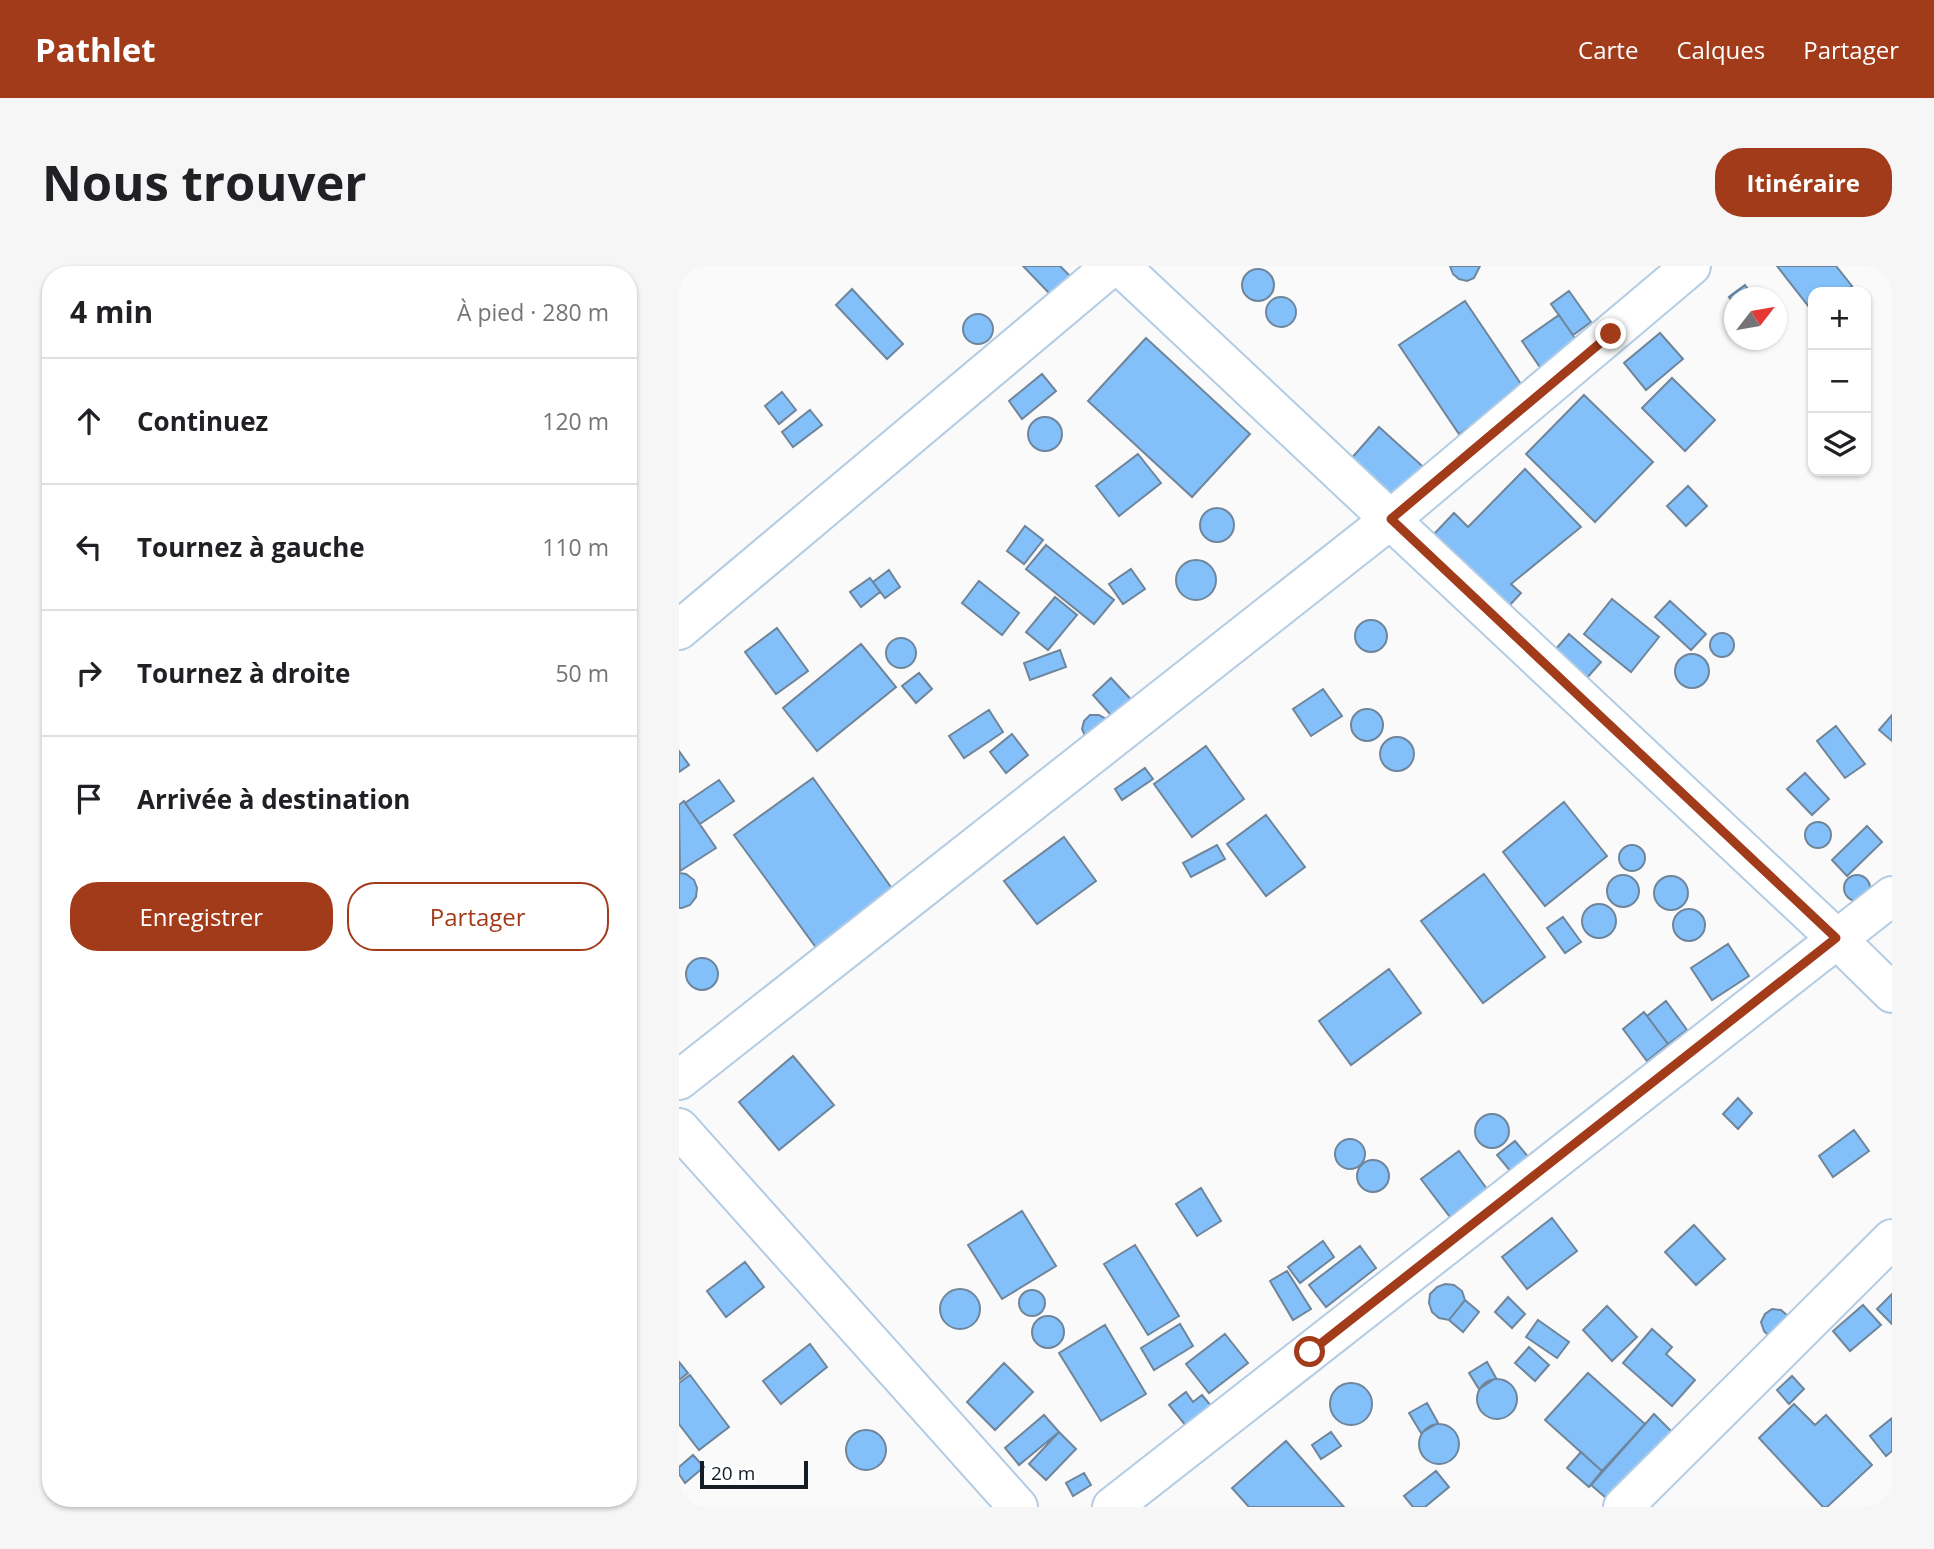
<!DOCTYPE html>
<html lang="fr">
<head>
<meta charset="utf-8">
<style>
	:root { --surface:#fff; --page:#f6f6f6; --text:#202124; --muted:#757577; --line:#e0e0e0; --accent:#a23b1a }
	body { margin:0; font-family:"Open Sans",sans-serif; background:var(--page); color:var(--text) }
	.controls { position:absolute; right:21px; top:21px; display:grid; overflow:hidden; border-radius:14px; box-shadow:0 2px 5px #0004 }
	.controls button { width:63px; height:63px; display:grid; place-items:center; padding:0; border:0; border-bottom:2px solid var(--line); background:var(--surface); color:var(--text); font:35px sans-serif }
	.compass { position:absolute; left:1045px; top:21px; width:63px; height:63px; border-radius:50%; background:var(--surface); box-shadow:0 2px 5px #0004; rotate:59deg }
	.scale { position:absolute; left:21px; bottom:18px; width:108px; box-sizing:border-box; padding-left:7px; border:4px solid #141d26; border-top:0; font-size:19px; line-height:24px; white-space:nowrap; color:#141d26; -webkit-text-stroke:5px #fff; paint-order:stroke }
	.stop { position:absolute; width:21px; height:21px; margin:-16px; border:5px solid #a23b1a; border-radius:50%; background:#fff }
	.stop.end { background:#a23b1a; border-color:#fff; box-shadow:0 2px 7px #0008 }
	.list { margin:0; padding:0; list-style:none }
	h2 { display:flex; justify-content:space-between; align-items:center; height:91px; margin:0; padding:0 28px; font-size:30px }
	h2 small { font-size:23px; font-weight:400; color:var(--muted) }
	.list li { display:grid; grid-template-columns:46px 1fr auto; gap:21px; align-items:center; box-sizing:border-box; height:126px; padding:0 28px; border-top:2px solid var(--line) }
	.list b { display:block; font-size:26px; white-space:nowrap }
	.list em { font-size:23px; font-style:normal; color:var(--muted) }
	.actions { display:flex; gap:14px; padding:21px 28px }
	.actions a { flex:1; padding:16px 0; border:2px solid var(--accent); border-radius:28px; text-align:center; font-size:24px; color:var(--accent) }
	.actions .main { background:var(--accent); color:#fff }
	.icon { flex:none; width:38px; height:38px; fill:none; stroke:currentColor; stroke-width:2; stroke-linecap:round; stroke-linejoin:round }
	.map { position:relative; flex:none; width:1213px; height:1241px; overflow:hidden; border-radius:28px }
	header { display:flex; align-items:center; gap:42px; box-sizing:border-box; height:98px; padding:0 35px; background:var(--accent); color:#fff }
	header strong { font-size:33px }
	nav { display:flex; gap:38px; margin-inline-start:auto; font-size:24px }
	.intro { display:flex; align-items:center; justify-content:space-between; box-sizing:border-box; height:168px; padding:0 42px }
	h1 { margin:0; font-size:49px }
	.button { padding:18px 32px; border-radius:28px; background:var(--accent); color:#fff; font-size:24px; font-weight:700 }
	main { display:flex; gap:42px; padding:0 42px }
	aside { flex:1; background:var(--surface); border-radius:28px; box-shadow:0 2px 5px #0004 }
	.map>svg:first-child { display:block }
</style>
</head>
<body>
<header>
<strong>Pathlet</strong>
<nav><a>Carte</a><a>Calques</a><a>Partager</a></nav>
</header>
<div class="intro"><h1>Nous trouver</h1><a class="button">Itinéraire</a></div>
<main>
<aside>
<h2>4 min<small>À pied · 280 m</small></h2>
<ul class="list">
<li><svg class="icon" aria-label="ahead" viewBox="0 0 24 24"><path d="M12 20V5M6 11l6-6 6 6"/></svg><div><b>Continuez</b></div><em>120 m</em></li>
<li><svg class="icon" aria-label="left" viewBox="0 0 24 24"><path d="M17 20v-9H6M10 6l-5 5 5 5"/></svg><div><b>Tournez à gauche</b></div><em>110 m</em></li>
<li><svg class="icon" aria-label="right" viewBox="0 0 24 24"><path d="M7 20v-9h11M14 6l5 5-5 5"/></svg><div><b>Tournez à droite</b></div><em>50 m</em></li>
<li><svg class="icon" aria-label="arrive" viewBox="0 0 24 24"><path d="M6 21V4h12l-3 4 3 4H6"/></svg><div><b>Arrivée à destination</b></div></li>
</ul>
<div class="actions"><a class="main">Enregistrer</a><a>Partager</a></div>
</aside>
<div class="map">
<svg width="1213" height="1241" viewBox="0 0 1213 1241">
	<rect width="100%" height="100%" fill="#fafafa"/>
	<path fill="#83c0f9" stroke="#6e859b" stroke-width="2" d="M 344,0 L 381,0 L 391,10 L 371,28 Z
		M 771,0 L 801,0 L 795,12 L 788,15 L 780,13 L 774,8 Z
		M 1098,0 L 1157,0 L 1173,20 L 1165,26 L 1134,26 L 1134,46 Z
		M563 19a16 16 0 1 1 32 0a16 16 0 1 1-32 0Z
		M 1066,19 L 1075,32 L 1056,32 L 1056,39 L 1050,31 Z
		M 173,23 L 224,78 L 208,93 L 157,39 Z
		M 890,25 L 912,56 L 894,69 L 872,38 Z
		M587 46a15 15 0 1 1 30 0a15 15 0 1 1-30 0Z
		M 786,35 L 846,124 L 780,168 L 720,79 Z
		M284 63a15 15 0 1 1 30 0a15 15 0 1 1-30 0Z
		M 880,49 L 902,81 L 865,107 L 843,75 Z
		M 981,67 L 1004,93 L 967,124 L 945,97 Z
		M 467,72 L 571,168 L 513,231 L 409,135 Z
		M 363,108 L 377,125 L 343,153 L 330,135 Z
		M 993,112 L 1036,154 L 1006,185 L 963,142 Z
		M 103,126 L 117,144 L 100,158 L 86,140 Z
		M 905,129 L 974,196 L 916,256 L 847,188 Z
		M 131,144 L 143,159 L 114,181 L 103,166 Z
		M349 168a17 17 0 1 1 34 0a17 17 0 1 1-34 0Z
		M 700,161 L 751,207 L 722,240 L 671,194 Z
		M 459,188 L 482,217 L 440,250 L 417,220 Z
		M 846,203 L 902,261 L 832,318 L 842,327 L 829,341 L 755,268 L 775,247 L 789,261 Z
		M 1009,220 L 1028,240 L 1007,260 L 988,240 Z
		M521 259a17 17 0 1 1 34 0a17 17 0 1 1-34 0Z
		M 346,260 L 364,274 L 345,298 L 328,285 Z
		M 367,279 L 435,334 L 415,358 L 347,303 Z
		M497 314a20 20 0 1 1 40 0a20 20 0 1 1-40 0Z
		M 452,303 L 466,323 L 444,338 L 430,318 Z
		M 210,304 L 221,321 L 206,332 L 194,316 Z
		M 191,312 L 201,326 L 182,341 L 171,326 Z
		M 300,315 L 340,347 L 323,369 L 283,337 Z
		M 376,331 L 398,349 L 369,384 L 347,366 Z
		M 933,333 L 980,371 L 952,406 L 905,368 Z
		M 991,335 L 1027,368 L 1012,384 L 976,351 Z
		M676 370a16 16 0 1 1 32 0a16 16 0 1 1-32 0Z
		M 98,362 L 129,405 L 97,428 L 66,386 Z
		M1031 379a12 12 0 1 1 24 0a12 12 0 1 1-24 0Z
		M 890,368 L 922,396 L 907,413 L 876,384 Z
		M207 387a15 15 0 1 1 30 0a15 15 0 1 1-30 0Z
		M 182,378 L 217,421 L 138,485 L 104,442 Z
		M 381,384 L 387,401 L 351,414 L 345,397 Z
		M996 405a17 17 0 1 1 34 0a17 17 0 1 1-34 0Z
		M 240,407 L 253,423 L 237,437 L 223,420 Z
		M 432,412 L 459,441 L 440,458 L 414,429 Z
		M 644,423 L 663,450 L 632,470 L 614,443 Z
		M672 459a16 16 0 1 1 32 0a16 16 0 1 1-32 0Z
		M 310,444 L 324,466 L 285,492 L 270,470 Z
		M 411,449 L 420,449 L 427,453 L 406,470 L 403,463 L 405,455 Z
		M 1213,449 L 1213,475 L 1200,464 Z
		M 1157,460 L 1186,498 L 1166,512 L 1138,475 Z
		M 333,468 L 349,489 L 327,507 L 311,486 Z
		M701 488a17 17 0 1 1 34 0a17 17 0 1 1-34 0Z
		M 527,480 L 565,533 L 513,571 L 475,518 Z
		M 0,485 L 10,499 L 0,506 Z
		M 466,502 L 474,513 L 443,534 L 436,523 Z
		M 1126,507 L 1150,533 L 1133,549 L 1108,523 Z
		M 134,512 L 219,631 L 141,687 L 55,569 Z
		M 40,514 L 55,535 L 21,558 L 6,537 Z
		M 5,535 L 37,582 L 1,605 L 0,539 Z
		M 885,536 L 928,590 L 866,640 L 824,586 Z
		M 587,549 L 626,601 L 587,630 L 548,578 Z
		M1126 569a13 13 0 1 1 26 0a13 13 0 1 1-26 0Z
		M 1188,560 L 1203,576 L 1168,610 L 1153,594 Z
		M 385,571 L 417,615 L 358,658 L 325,615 Z
		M 538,579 L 546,593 L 512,611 L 504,597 Z
		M940 592a13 13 0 1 1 26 0a13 13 0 1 1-26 0Z
		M 0,607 L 7,608 L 15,614 L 18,622 L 17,631 L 11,639 L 3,642 L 0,642 Z
		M 805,608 L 866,691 L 804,737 L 742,655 Z
		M1165 622a13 13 0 1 1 26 0a13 13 0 1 1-26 0Z
		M928 625a16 16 0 1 1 32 0a16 16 0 1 1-32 0Z
		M975 627a17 17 0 1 1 34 0a17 17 0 1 1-34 0Z
		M903 655a17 17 0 1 1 34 0a17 17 0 1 1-34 0Z
		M994 659a16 16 0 1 1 32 0a16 16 0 1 1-32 0Z
		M 884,651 L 902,676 L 886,687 L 868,662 Z
		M 1049,678 L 1070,710 L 1033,734 L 1012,702 Z
		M7 708a16 16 0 1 1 32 0a16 16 0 1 1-32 0Z
		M 710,703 L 742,747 L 672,799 L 640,755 Z
		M 987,735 L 1008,764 L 989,778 L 968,750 Z
		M 965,746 L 989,778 L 968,795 L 944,763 Z
		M 114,790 L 155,839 L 100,884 L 60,836 Z
		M 1059,832 L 1073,847 L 1059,863 L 1044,848 Z
		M796 865a17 17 0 1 1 34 0a17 17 0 1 1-34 0Z
		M 1175,864 L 1190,885 L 1154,911 L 1140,890 Z
		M656 888a15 15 0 1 1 30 0a15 15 0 1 1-30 0Z
		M 836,875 L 851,893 L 833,907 L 818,889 Z
		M 780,885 L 808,923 L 771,951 L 742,913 Z
		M678 910a16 16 0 1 1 32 0a16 16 0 1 1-32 0Z
		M 522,922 L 542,955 L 518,970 L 497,938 Z
		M 343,945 L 377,1000 L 323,1033 L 289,979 Z
		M 873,952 L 898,985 L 848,1023 L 823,991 Z
		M 1015,959 L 1046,993 L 1017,1019 L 986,986 Z
		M 644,975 L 655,991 L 621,1017 L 609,1001 Z
		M 456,979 L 500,1050 L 469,1069 L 425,998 Z
		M 681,980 L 697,1002 L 647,1041 L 630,1019 Z
		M 66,996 L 85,1021 L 47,1051 L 28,1025 Z
		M 608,1005 L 632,1043 L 614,1054 L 591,1015 Z
		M 766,1018 L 775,1019 L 783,1025 L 786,1034 L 770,1054 L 760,1052 L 753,1046 L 750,1037 L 751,1028 L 758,1021 Z
		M261 1043a20 20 0 1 1 40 0a20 20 0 1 1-40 0Z
		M340 1037a13 13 0 1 1 26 0a13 13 0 1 1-26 0Z
		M 1213,1028 L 1213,1058 L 1198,1043 Z
		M 829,1031 L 846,1048 L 833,1062 L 816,1046 Z
		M 786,1034 L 800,1046 L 784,1066 L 770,1054 Z
		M 1184,1039 L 1202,1059 L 1171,1085 L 1154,1065 Z
		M 928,1040 L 958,1071 L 933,1095 L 904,1064 Z
		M 1093,1043 L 1102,1044 L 1109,1050 L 1091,1071 L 1085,1065 L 1082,1056 L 1086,1048 Z
		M353 1066a16 16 0 1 1 32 0a16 16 0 1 1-32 0Z
		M 859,1054 L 890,1076 L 878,1092 L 847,1071 Z
		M 501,1058 L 514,1080 L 475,1104 L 462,1082 Z
		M 426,1059 L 467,1128 L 422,1155 L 380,1087 Z
		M 973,1063 L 993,1081 L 987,1088 L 1016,1114 L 993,1140 L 944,1097 Z
		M 546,1068 L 569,1097 L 530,1127 L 507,1098 Z
		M 131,1078 L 148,1101 L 102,1138 L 84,1115 Z
		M 850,1081 L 870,1099 L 856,1115 L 836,1097 Z
		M 0,1096 L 9,1107 L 0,1114 Z
		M 808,1096 L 817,1112 L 800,1123 L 790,1107 Z
		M 325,1097 L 354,1126 L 316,1164 L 288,1136 Z
		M 909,1107 L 966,1158 L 923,1205 L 866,1154 Z
		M 11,1109 L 50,1161 L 20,1184 L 0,1158 L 0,1117 Z
		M 1113,1110 L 1125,1123 L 1110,1138 L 1098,1124 Z
		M798 1133a20 20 0 1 1 40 0a20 20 0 1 1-40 0Z
		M651 1138a21 21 0 1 1 42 0a21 21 0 1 1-42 0Z
		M 507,1126 L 514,1136 L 523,1129 L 537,1146 L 512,1166 L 490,1139 Z
		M 748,1137 L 759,1157 L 742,1167 L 730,1147 Z
		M 1115,1138 L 1136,1159 L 1147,1149 L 1193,1199 L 1148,1241 L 1144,1241 L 1080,1172 Z
		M 975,1148 L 995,1168 L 933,1237 L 912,1219 Z
		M 365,1149 L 380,1166 L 340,1199 L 326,1182 Z
		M 1213,1152 L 1213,1185 L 1207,1190 L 1191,1170 Z
		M740 1178a20 20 0 1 1 40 0a20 20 0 1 1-40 0Z
		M167 1184a20 20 0 1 1 40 0a20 20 0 1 1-40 0Z
		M 380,1166 L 397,1183 L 367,1214 L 350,1198 Z
		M 652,1166 L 662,1180 L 642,1193 L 633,1179 Z
		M 607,1175 L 665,1241 L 570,1241 L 553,1222 Z
		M 902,1186 L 923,1205 L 910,1221 L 888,1202 Z
		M 14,1189 L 25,1201 L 6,1217 L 0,1208 L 0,1201 Z
		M 757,1205 L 770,1221 L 746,1241 L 734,1241 L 725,1230 Z
		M 405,1207 L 412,1219 L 394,1230 L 387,1217 Z"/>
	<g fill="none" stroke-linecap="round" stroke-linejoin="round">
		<g stroke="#b3cce4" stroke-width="42">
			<path id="minor" d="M 441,0 L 1157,672 L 1213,727
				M 0,364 L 433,0
				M 0,814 L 712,253 L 1012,0
				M 0,862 L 339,1241
				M 433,1241 L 1213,630
				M 944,1241 L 1213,973"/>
		</g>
		<use href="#minor" stroke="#fff" stroke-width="38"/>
	</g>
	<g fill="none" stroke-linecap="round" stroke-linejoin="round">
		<path stroke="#a23b1a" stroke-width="9" d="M 631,1086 L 1157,672 L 712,253 L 932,68"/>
	</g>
</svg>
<div class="controls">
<button>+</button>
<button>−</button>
<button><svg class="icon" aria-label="layers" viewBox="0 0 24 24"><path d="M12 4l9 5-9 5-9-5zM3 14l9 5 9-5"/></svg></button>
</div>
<svg class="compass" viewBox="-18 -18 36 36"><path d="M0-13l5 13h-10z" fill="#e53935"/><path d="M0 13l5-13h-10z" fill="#757577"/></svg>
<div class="scale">20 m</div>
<div class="stop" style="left:631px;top:1086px"></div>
<div class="stop end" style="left:932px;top:68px"></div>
</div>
</main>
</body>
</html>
